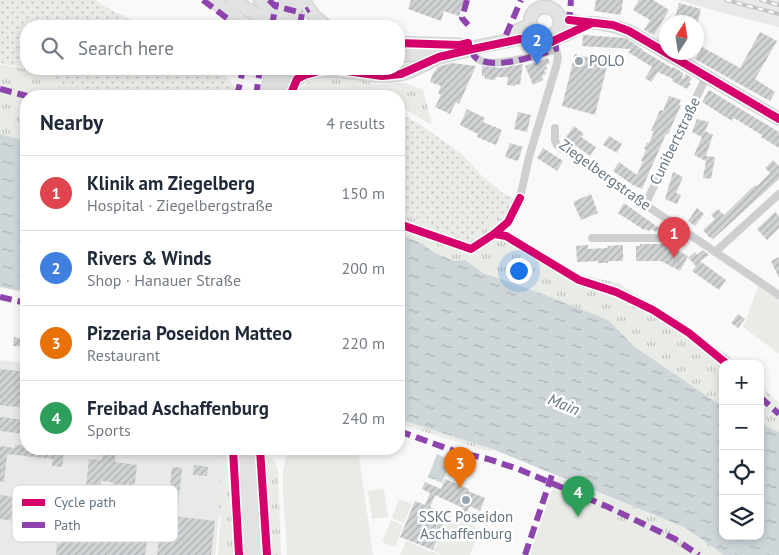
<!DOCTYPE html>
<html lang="en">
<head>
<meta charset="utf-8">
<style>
	:root { --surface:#fff; --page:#f2f2f3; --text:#1f2937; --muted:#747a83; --line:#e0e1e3; --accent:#56606c }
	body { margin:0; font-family:"PT Sans",sans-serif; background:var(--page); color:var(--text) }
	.controls { position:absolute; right:15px; bottom:15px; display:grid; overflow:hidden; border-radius:10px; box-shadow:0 2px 8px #0003 }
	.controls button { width:45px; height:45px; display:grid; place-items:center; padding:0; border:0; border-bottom:1px solid var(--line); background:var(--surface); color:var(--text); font:25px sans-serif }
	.compass { position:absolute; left:659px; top:15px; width:45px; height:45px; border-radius:50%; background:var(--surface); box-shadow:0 2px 8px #0003; rotate:12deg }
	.you { position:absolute; left:518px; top:270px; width:18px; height:18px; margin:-12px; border:4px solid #fff; border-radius:50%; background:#1a73e8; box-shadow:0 0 0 8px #1a73e833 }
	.badge { display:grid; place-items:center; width:32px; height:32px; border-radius:50%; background:var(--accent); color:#fff; font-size:16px; font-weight:700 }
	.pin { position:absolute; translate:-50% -41px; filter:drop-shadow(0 1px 2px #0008) }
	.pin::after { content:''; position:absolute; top:26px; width:18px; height:15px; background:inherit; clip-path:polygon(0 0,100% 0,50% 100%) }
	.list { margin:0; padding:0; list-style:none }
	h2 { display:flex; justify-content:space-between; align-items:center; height:65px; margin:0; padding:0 20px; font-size:21px }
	h2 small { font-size:16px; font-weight:400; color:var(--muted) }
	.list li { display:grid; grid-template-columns:32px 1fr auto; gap:15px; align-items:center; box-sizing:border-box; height:75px; padding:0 20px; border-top:1px solid var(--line) }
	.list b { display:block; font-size:19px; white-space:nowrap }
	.list p { margin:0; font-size:16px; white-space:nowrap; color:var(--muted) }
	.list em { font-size:16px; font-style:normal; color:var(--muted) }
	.icon { flex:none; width:28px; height:28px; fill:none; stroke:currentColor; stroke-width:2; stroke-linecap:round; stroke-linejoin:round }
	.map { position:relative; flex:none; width:779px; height:555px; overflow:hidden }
	.search { position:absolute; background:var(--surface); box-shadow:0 2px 8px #0003; left:20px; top:20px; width:385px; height:55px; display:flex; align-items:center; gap:12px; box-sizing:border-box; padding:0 18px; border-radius:20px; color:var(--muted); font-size:19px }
	.panel { position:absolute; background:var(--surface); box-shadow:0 2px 8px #0003; left:20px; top:90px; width:385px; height:365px; border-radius:20px }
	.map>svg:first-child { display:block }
</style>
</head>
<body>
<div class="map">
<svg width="779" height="555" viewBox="0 0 779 555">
	<defs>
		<pattern id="grass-tufts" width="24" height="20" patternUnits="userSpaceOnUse" patternTransform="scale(1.25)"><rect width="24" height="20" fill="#e8ebe6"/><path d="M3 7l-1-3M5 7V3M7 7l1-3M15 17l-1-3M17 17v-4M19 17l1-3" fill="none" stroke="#c0c3c0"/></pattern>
		<pattern id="garden-dots" width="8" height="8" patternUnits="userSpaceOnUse" patternTransform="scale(1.25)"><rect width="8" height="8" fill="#e8ebe6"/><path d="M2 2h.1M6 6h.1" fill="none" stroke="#c0c3c0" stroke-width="1.8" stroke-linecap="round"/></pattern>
		<pattern id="water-ripples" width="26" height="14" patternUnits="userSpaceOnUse" patternTransform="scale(1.25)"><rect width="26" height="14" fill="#ced6d9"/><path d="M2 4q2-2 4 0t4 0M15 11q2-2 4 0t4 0" fill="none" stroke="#abb2b5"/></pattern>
		<pattern id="building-hatch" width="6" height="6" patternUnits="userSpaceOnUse" patternTransform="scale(1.25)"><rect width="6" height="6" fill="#d0d2d3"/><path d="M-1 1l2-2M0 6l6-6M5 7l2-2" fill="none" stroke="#acafb1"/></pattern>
	</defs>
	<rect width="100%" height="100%" fill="#f9f9f9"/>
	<path fill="#e8e9e9" d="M 678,0 L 779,0 L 779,27 L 731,15 Z
		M 0,360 L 26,363 L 26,449 L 220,449 L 219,515 L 215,555 L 0,555 Z"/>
	<path fill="url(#grass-tufts)" d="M 0,64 L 32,70 L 101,96 L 26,96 L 26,141 L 0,134 Z
		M 328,76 L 349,78 L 378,84 L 406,83 L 423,90 L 432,125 L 399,106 L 399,96 C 387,96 374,97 362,96 C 347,95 333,91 317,92 L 314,96 L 293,96 C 302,83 313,79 328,76 Z
		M 399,211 L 462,241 L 474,240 L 491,214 L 505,220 L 506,231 L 545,257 L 582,275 L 618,283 L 641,297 L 712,346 L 724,352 L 737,364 L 723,364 L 723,407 L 635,347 L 607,320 L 540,293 L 483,273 L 465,260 L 454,261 L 431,251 L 423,244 L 399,234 Z
		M 760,385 L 779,403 L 779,432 L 760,423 Z
		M 399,419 L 492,449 L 491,452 L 399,424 Z
		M 220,452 L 227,456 L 228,484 L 231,484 L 236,555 L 218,555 L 221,517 L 219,515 Z
		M 265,456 L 274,460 L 278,470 L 281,555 L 268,555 L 263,482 L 266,482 Z
		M 558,477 L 686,528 L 724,555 L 689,555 L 673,544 L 552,491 Z"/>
	<path fill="#e8ebe6" d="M 759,285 L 779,298 L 779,354 L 743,327 Z
		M 287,449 L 358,449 L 373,555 L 287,555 C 286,528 282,499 283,472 C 284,464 287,457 287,449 Z
		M 384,489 L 388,517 L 372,519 L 368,491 Z
		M 552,491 L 673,544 L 689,555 L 530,555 Z
		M 399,499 L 412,504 L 404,523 L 392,518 Z
		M 448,516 L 480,529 L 470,555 L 440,555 L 440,554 L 434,551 Z
		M 391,520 L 403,525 L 395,547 L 382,542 Z
		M 406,541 L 440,555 L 400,555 Z"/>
	<path fill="url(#garden-dots)" d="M 0,0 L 96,0 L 107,8 L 144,26 L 26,26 L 26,68 L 0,63 Z
		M 28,69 L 218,69 L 237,89 L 235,96 L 101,96 Z
		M 399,113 L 421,125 L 463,155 L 482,176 L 504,194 L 516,200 L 505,220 L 491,214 L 474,240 L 462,241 L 399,211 Z"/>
	<path fill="url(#water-ripples)" d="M 0,134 L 26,141 L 26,292 L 0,287 Z
		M 399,234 L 423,244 L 431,251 L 454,261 L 465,260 L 483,273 L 540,293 L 608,320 L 635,347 L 723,407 L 723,536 L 760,536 L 760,423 L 779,432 L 779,555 L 724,555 L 686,528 L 492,449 L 399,419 Z
		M 437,454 L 451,460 L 442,483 L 428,477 Z"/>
	<path fill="url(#building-hatch)" fill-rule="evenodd" d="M 411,0 L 464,0 L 459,16 L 444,11 L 441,21 L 408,9 Z
		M 596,0 L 623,0 L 621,15 L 594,11 Z
		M 639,0 L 653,0 L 669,10 L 654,35 L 644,30 L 650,20 L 633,10 Z
		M 679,3 L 701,9 L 698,22 L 674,22 Z
		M 760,32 L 777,41 L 755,79 L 775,92 L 770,101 L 695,59 L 702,47 L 740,68 Z
		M 583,35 L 626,38 L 643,50 L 642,50 L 672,68 L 673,67 L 683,73 L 682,79 L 683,79 L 686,74 L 692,78 L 689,83 L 691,84 L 687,89 L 672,81 L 673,79 L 658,72 L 651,82 L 645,78 L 652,67 L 628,52 L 631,49 L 582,46 Z
		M 575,54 L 608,62 L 595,115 L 562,106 Z
		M 548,58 L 550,63 L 546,65 L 547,69 L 544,70 L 546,74 L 542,76 L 543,80 L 533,85 L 525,66 Z
		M 451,63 L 476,66 L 459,104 L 456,102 L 450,114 L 435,107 L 441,95 L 438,93 L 441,86 L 430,82 L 433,73 L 438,67 Z
		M 523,64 L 520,85 L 515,84 L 515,86 L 507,85 L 508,77 L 496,77 L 495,80 L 485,79 L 485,77 L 482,76 L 482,66 L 501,68 Z
		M 709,90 L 779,132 L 779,148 L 761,137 L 762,135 L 734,118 L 732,121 L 702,102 Z
		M 669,96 L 681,100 L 679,105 L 681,105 L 668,134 L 666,134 L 642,189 L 633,185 L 613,171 L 619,162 L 637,175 L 643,161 L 641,161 L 646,150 L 644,149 L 647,142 L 649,143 L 654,131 L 651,131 L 660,110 L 663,111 Z
		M 467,109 L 485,118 L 483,122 L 502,130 L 496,145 L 477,137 L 478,134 L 460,125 Z
		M 518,112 L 531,115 L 527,132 L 514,129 Z
		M 697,119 L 709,122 L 705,131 L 713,135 L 706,156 L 715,157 L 711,179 L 703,178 L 706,161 L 694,155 L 702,137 L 692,132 Z
		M 574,126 L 584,134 L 581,137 L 596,147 L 590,156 L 565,138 Z
		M 609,136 L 622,144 L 617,153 L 603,145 Z
		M 510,143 L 523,147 L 518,161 L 505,157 Z
		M 543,148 L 563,161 L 557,171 L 537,158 Z
		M 773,160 L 779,166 L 779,179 L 713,239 L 709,237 L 703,230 L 715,219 L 711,215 L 718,209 L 724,215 L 755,185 L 757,186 L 770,173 L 765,168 Z
		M 673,172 L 683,177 L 676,193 L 681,195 L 677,204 L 665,199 Z
		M 591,194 L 598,213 L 581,220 L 573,202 Z
		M 624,203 L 659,228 L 656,232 L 651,229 L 649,231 L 645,229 L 644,230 L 618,213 Z
		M 697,208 L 704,214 L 695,226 L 688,221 Z
		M 775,212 L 779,216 L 779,228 L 767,240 L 757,229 Z
		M 640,244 L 666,244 L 688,256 L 680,271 L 661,261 L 636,261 L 636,246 L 640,246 Z
		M 588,245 L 588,249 L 608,248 L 607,246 L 623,245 L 623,261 L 608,261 L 608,263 L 598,263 L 598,261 L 577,262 L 576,246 Z
		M 703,250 L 709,255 L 700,261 L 726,280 L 719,290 L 692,271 L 696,266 L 688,258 L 695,252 L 697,255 Z
		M 779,257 L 779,278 L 771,261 Z
		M 738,314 L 745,319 L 738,328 L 731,323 Z
		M 14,337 L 26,340 L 26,347 L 13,346 Z
		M 0,369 L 26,372 L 26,408 L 0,405 Z
		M 0,417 L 26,420 L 26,434 L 0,431 Z
		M 15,445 L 26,446 L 26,449 L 46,449 L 45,452 L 64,454 L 62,467 L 52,466 L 53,459 L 7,454 L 4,482 L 0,482 L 0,446 L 15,448 Z
		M 103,449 L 116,449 L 115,462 L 137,465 L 131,516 L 143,517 L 143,512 L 151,513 L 145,555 L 56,555 L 57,543 L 60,544 L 65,503 L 72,504 L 71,509 L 83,510 L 89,459 L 102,460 ZM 101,481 L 113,482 L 110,514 L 98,512 Z
		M 194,465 L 208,467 L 207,476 L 193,475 Z
		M 172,467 L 182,468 L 178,506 L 168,505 Z
		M 445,479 L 469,489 L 468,491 L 485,498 L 480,511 L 470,506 L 464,519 L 459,517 L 463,508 L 435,495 L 430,507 L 448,514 L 433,550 L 400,537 L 415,501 L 425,505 L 430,493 L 422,489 L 425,482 L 441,489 Z
		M 0,495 L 24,498 L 24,504 L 26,504 L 28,508 L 25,510 L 23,510 L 21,522 L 0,519 Z
		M 165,515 L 215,521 L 211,555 L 157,555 L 159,536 L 163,536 Z"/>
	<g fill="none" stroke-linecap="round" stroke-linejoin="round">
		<g stroke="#d5d6d7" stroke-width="14">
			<path id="secondary" d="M 559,17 L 578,22
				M 281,26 L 285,0
				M 292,26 L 297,0
				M 558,30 C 579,18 607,23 629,31 L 779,119
				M 521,39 L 546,43 L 574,31"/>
		</g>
		<g stroke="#d5d6d7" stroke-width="15">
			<path id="primary" d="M 212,0 L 248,26
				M 232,0 L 276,26
				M 260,0 L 274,15 L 281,26
				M 303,0 L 314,16 L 326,26
				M530 22a15 15 0 1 1 30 0a15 15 0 1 1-30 0Z
				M 512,33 L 531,25
				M 399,43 L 460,45
				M 466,49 L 538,35
				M 399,56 L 444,51
				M 279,96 L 284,69
				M 281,96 C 311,48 360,83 401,74 C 415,71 427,62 440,57 C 451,54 462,51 473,49"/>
		</g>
		<g stroke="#d5d6d6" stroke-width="16">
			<path id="trunk" d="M 267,96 L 272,74
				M 240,449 L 247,555
				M 253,449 L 260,555"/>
		</g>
		<path stroke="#cecfd0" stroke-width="8" d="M 473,49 C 473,50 474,55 475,56 C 485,72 542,54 556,49 L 558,58 L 556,67 L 529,157 L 520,198
			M 555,128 L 555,140 L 557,145 L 779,295
			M 645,205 L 706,77
			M 592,238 L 681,238 L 689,235
			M 715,252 L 779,194"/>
		<use href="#secondary" stroke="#e1e2e2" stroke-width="11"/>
		<use href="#primary" stroke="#e1e2e2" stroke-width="12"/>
		<use href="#trunk" stroke="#e1e2e2" stroke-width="14"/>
		<g stroke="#c3c5c6" stroke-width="4">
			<path id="rail" d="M 726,0 L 779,14
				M 761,0 L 779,5"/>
		</g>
		<use href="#rail" stroke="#fff" stroke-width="2" stroke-dasharray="5.5" stroke-linecap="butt"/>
		<path stroke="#8e44ad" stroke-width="6" stroke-dasharray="12 6" stroke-linecap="butt" d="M 203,0 L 237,26
			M 269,0 L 275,6 L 302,13
			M 467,0 L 462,18 L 468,25
			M 569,24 L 571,0
			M 272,26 L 276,2
			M 300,26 L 302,13 L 309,9
			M 506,35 L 521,0
			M 473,49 L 474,56 C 490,73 537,55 556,49 L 555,40
			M 0,89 L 27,96
			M 237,96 L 243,69
			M 256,96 L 260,69
			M 0,297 L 26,303
			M 760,397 L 779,414
			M 399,431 L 457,452 L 488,459 L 518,469 L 608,507 L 675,539 L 699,555
			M 525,555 L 552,475"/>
		<g stroke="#fff" stroke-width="11">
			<path id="cycleway" d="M 569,20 L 613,25 L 629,31 L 779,119
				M 399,43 L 460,45 L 468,43
				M 290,96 L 297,79 L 305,75 L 323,70 L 333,69 L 382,76 L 401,74 L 439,57 L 473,49 L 520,39 L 541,43 L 551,42 L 592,23
				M 399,224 L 471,249 L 494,234 L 508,222 L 520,198
				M 494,234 L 506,236 L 579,280 L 616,292 L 653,310 L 689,333 L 727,364
				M 233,449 L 239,555
				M 260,449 L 267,555"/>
		</g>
		<use href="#cycleway" stroke="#d6006c" stroke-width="8"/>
	</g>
	<g fill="#99a4ac" stroke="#fff" stroke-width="2">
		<circle cx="579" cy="61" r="5"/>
		<circle cx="466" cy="500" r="5"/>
	</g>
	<g text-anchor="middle" stroke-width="5" stroke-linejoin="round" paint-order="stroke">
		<g font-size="15" fill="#657683" stroke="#fff" text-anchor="start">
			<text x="589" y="66">POLO</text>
			<text x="466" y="522" text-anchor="middle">SSKC Poseidon<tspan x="466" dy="17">Aschaffenburg</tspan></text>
		</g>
		<g font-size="15" fill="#657683" stroke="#fff">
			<text transform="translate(675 141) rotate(-64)" y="5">Cunibertstraße</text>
			<text transform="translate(605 175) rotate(36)" y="5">Ziegelbergstraße</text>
		</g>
		<g font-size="16" font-style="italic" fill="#60757c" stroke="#fff">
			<text transform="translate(564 404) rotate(22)" y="6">Main</text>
		</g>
	</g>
	<rect x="12" y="485" width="166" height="57" rx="8" fill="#fff" stroke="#d1d6da" stroke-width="1"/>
	<rect x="22" y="499" width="23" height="7" fill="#d6006c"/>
	<rect x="22" y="522" width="23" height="6" fill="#8e44ad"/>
	<g font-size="14" fill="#657683">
		<text x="54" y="507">Cycle path</text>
		<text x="54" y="530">Path</text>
	</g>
</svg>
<div class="controls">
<button>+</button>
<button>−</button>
<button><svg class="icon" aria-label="locate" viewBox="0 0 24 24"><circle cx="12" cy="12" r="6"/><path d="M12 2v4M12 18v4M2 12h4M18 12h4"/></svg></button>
<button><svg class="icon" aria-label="layers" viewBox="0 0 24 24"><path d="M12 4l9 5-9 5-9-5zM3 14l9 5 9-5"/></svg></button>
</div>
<svg class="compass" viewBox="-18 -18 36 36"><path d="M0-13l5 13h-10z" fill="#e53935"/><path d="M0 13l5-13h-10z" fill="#747a83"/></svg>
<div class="you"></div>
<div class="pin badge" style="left:674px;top:258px;background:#e0444e">1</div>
<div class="pin badge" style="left:537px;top:65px;background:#3f7fe0">2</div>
<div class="pin badge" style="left:460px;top:488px;background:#e8710a">3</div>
<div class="pin badge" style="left:578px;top:517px;background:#2e9e5b">4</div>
<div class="search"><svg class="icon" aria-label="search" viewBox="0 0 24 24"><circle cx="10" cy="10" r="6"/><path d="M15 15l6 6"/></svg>Search here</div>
<section class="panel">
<h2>Nearby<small>4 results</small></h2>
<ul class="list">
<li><span class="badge" style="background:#e0444e">1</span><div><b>Klinik am Ziegelberg</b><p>Hospital · Ziegelbergstraße</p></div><em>150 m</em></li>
<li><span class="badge" style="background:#3f7fe0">2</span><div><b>Rivers &amp; Winds</b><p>Shop · Hanauer Straße</p></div><em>200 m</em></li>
<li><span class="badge" style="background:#e8710a">3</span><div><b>Pizzeria Poseidon Matteo</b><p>Restaurant</p></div><em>220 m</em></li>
<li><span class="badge" style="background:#2e9e5b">4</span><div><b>Freibad Aschaffenburg</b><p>Sports</p></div><em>240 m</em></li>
</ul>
</section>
</div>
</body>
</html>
